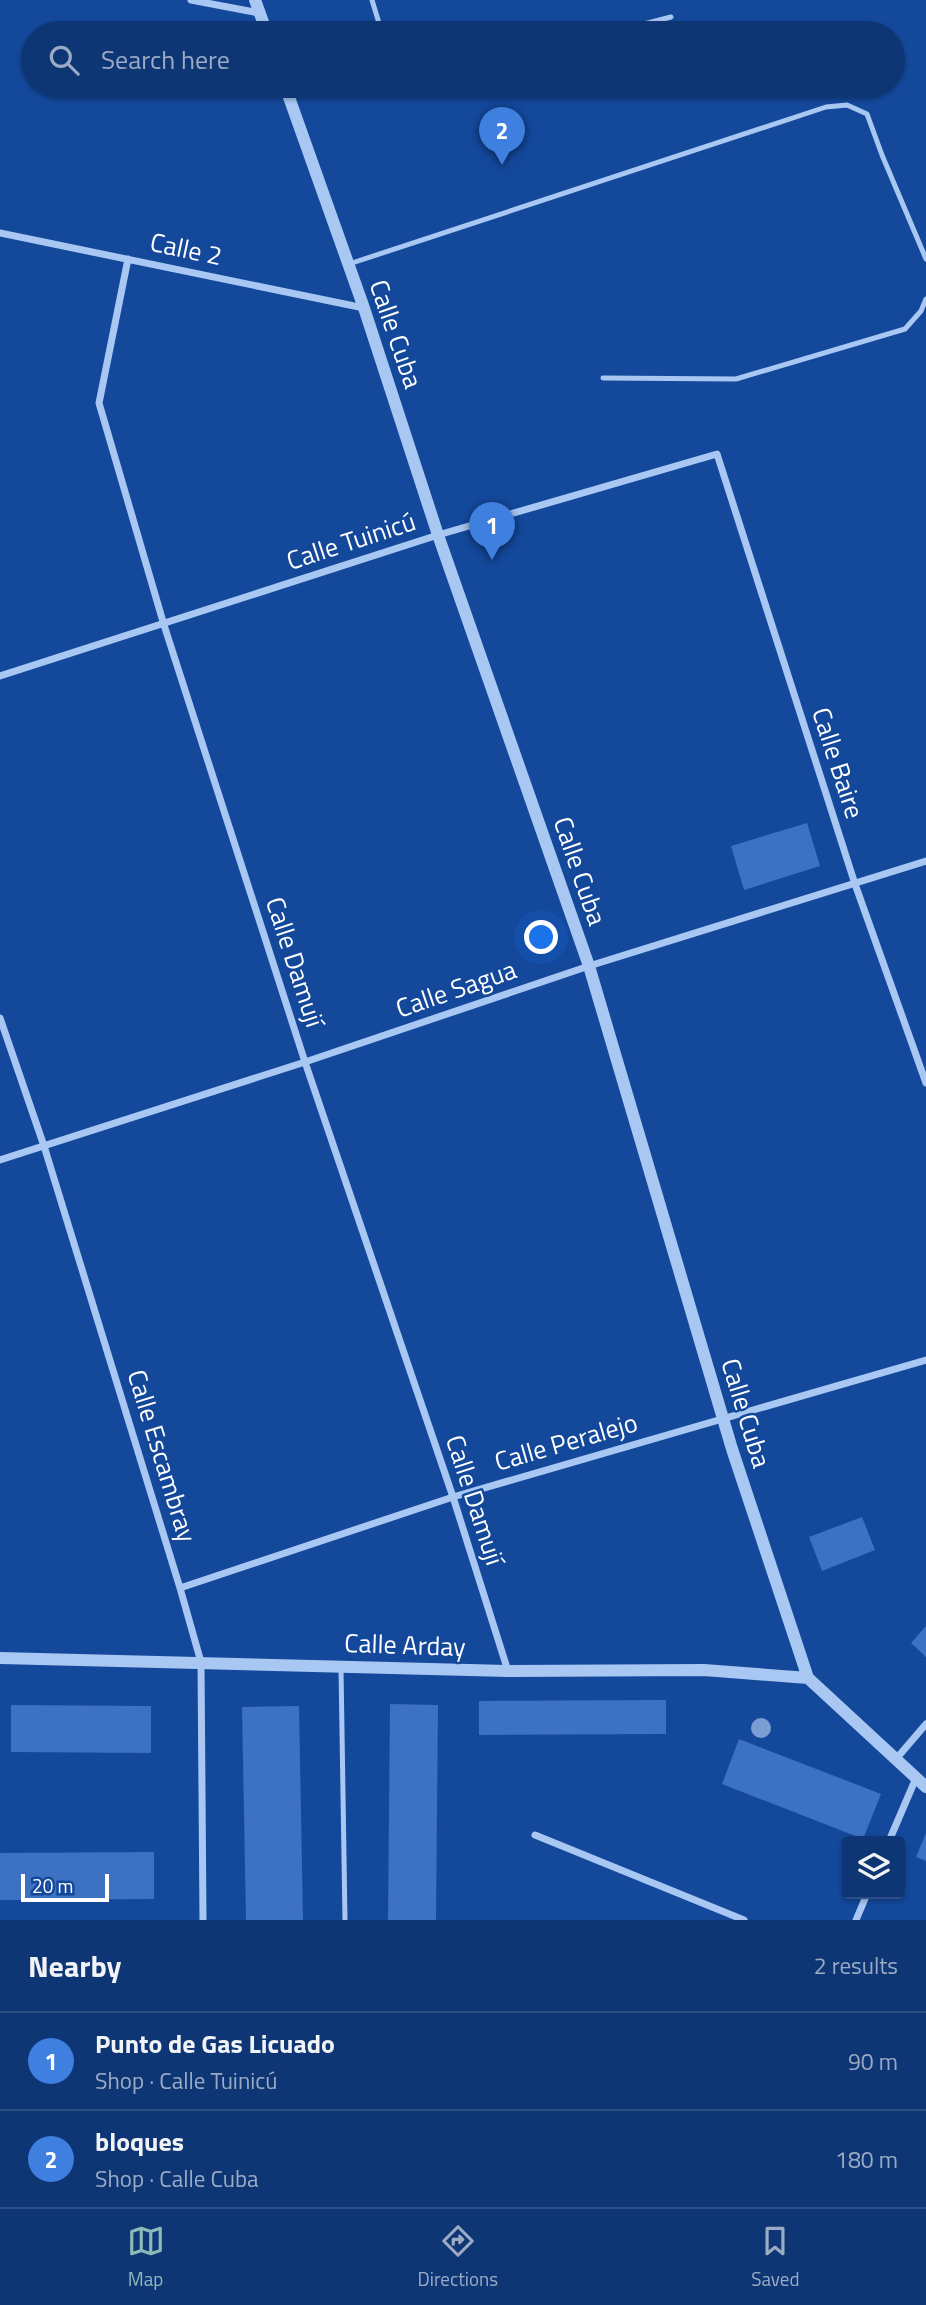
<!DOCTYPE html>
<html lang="en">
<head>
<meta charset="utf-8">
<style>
	:root { --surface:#0e3674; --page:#173e79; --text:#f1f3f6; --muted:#9babc5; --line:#2e5086; --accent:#8bbbb9 }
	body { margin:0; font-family:"Titillium Web",sans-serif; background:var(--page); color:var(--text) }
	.controls { position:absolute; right:21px; bottom:21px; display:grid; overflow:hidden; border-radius:7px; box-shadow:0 2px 5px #0004 }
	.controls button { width:63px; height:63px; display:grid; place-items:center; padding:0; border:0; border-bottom:2px solid var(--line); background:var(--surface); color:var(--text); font:35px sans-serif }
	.scale { position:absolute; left:21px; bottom:18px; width:88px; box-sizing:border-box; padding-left:7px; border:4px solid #fff; border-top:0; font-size:19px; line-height:24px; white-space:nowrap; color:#fff; -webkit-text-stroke:5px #13489b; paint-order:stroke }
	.you { position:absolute; left:542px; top:938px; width:24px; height:24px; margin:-18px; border:5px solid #fff; border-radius:50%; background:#1a73e8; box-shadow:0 0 0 10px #1a73e833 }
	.badge { display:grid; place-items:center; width:46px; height:46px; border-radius:50%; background:var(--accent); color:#fff; font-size:23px; font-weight:700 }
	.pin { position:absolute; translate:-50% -58px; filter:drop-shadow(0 2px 4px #0008) }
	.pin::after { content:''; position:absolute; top:37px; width:24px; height:21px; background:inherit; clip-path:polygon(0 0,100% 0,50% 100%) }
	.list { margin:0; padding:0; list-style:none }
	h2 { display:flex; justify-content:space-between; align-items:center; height:91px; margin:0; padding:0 28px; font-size:30px }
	h2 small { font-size:23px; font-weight:400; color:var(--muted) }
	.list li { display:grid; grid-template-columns:46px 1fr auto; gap:21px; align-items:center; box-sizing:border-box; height:98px; padding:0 28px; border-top:2px solid var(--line) }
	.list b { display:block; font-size:26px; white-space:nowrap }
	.list p { margin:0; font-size:23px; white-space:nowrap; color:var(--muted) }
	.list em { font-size:23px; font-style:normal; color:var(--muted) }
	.icon { flex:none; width:38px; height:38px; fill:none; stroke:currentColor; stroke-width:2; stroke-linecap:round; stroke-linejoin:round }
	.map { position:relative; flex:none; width:926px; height:1920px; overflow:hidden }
	.search { position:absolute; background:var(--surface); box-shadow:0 2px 5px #0004; left:21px; right:21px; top:21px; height:77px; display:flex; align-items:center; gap:18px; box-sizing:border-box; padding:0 24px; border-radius:38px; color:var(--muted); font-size:26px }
	.sheet { height:287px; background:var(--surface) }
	nav { display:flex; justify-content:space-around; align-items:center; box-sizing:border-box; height:98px; border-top:2px solid var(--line); background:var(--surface); font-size:19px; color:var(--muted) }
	nav a { display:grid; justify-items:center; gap:4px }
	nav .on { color:var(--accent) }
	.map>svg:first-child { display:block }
</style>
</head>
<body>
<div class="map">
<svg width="926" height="1920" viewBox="0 0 926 1920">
	<rect width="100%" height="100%" fill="#13489b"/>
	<path fill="#3d71c2" d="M 807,823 L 820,866 L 744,890 L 731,846 Z
		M 862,1517 L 875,1550 L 822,1571 L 809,1537 Z
		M 926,1626 L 926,1657 L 911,1643 Z
		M 666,1700 L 666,1734 L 479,1735 L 479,1701 Z
		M 390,1704 L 438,1705 L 436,1920 L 388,1920 Z
		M 11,1705 L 151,1706 L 151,1753 L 11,1752 Z
		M 299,1706 L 303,1920 L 246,1920 L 242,1707 Z
		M 739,1739 L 881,1794 L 863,1839 L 722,1784 Z
		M 926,1833 L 926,1861 L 916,1857 Z
		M 154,1852 L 154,1899 L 0,1900 L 0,1853 Z"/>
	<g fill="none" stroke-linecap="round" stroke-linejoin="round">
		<path stroke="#a8c7f3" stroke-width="5" d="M 372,0 L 382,33
			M 609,33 L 671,17
			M 399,86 L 400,90 L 414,86
			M 349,264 L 826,107 L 847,105 L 867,114 L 882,155 L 926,259
			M 603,378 L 736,379 L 905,329 L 921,311 L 926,299
			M 341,1668 L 345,1920"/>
		<path stroke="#a8c7f3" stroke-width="7" d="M 191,0 L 259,13
			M 0,233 L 364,308
			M 128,259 L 99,403 L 164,625 L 305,1062 L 453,1497 L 508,1671
			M 0,676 L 438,535 L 717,454 L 855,884 L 926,1083
			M 0,1018 L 44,1146 L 180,1588 L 201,1662 L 203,1920
			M 0,1160 L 305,1062 L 589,966 L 926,861
			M 180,1588 L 453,1497 L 926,1360
			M 896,1759 L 926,1724
			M 535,1835 L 744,1920
			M 889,1841 L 916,1778
			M 856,1920 L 867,1894"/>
		<path stroke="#a8c7f3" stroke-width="12" d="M 255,0 L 267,33
			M 285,86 L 364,308 L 438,535 L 589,966 L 732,1449 L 808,1678 L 926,1787
			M 0,1658 L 508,1671 L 704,1670 L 808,1678"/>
	</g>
	<circle fill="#7b9dd1" cx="761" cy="1728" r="10"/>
	<g text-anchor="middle" stroke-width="5" stroke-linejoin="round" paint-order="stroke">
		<g font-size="26" fill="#fff" stroke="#13489b">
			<text transform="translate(186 249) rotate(12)" y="9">Calle 2</text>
			<text transform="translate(396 334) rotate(71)" y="9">Calle Cuba</text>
			<text transform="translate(351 541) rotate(-18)" y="9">Calle Tuinicú</text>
			<text transform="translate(838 763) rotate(72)" y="9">Calle Baire</text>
			<text transform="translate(580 871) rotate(71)" y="9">Calle Cuba</text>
			<text transform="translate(295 962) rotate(72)" y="9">Calle Damují</text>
			<text transform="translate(456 989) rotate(-19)" y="9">Calle Sagua</text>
			<text transform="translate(746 1413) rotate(73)" y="9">Calle Cuba</text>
			<text transform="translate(566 1442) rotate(-16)" y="9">Calle Peralejo</text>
			<text transform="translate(162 1456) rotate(73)" y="9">Calle Escambray</text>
			<text transform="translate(475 1500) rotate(72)" y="9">Calle Damují</text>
			<text transform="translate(405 1645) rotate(2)" y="9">Calle Arday</text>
		</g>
	</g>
</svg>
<div class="controls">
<button><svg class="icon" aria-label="layers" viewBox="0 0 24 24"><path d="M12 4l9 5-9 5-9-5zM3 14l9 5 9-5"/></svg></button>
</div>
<div class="scale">20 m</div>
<div class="you"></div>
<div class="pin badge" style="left:492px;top:560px;background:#3f7fe0">1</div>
<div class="pin badge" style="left:502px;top:165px;background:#3f7fe0">2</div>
<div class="search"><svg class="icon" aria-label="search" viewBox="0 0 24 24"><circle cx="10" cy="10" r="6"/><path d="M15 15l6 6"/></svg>Search here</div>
</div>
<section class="sheet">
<h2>Nearby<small>2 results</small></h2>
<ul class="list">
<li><span class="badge" style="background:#3f7fe0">1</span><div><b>Punto de Gas Licuado</b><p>Shop · Calle Tuinicú</p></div><em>90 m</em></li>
<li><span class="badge" style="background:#3f7fe0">2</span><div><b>bloques</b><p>Shop · Calle Cuba</p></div><em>180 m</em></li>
</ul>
</section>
<nav>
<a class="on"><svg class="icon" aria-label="map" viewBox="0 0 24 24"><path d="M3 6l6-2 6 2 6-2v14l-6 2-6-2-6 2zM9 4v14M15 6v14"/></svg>Map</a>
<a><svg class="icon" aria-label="directions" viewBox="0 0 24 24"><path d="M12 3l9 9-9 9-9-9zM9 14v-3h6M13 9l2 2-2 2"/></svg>Directions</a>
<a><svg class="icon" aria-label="saved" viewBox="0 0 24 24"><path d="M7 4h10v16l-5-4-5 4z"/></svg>Saved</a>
</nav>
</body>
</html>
